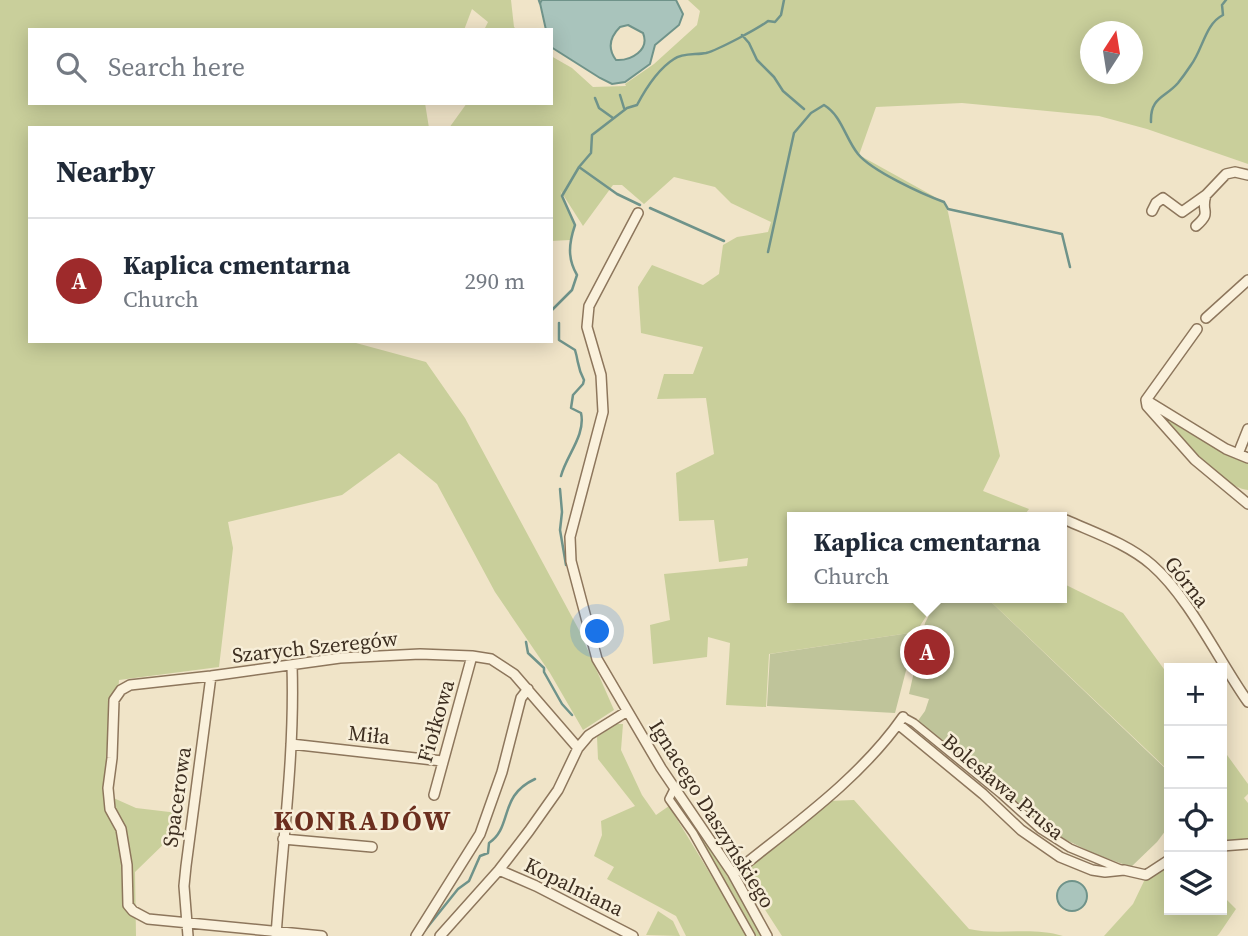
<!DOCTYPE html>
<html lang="en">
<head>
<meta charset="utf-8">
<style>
	:root { --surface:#fff; --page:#f2f2f3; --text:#1f2937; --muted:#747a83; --line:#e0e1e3; --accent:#9e2a2b }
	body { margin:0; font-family:"Source Serif 4",serif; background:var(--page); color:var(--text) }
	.controls { position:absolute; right:21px; bottom:21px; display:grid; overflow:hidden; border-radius:0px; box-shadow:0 4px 18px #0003 }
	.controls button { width:63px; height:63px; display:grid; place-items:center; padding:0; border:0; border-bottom:2px solid var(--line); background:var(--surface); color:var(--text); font:35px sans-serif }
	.compass { position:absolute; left:1080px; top:21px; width:63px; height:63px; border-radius:50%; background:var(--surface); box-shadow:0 4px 18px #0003; rotate:12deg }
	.you { position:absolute; left:598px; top:632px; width:24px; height:24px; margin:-18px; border:5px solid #fff; border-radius:50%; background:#1a73e8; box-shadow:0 0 0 10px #1a73e833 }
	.badge { display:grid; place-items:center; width:46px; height:46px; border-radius:50%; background:var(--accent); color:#fff; font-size:23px; font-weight:700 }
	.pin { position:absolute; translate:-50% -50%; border:4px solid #fff; box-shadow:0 2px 7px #0006 }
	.popup { position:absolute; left:787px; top:512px; width:280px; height:91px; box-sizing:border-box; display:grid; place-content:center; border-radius:0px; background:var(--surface); filter:drop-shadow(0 2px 5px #0005); font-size:23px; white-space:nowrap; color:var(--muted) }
	.popup b { font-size:26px; color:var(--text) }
	.popup::after { content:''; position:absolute; left:50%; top:100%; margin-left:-14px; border:14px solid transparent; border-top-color:var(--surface) }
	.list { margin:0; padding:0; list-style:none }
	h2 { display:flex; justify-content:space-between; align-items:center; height:91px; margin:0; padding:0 28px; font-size:30px }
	h2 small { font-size:23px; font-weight:400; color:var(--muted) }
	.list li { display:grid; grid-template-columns:46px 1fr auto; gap:21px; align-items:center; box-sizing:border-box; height:126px; padding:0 28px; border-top:2px solid var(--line) }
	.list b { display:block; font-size:26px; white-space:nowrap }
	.list p { margin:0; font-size:23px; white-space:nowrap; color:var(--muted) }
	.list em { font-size:23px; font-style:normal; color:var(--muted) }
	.icon { flex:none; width:38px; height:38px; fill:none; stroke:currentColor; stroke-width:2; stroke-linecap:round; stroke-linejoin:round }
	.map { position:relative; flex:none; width:1248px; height:936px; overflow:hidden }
	.search { position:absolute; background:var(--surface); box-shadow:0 4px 18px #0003; left:28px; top:28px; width:525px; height:77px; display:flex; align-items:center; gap:18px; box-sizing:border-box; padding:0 24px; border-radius:0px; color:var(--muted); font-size:26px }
	.panel { position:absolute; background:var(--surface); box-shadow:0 4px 18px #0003; left:28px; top:126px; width:525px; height:217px; border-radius:0px }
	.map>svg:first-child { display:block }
</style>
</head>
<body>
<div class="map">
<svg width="1248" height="936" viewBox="0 0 1248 936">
	<rect width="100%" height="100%" fill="#f0e4c8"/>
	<path fill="#c9cf9b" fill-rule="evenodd" d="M 0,0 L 511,0 L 514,27 L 517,30 L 484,30 L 488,22 L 472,9 L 464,30 L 30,30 L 30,103 L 425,103 L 429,128 L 30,128 L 30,341 L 330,341 L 356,343 L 426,362 L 465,418 L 579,630 L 614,710 L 583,730 L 550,673 L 495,592 L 437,484 L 399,453 L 342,495 L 228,522 L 233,548 L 219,667 L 119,680 L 109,796 L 136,808 L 178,813 L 171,837 L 135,872 L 136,936 L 0,936 Z
		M 688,0 L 1248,0 L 1248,164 L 1147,129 L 1099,116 L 962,103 L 876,107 L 859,155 L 944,202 L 948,212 L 1000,456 L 983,491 L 1029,509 L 1023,517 L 792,517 L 792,598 L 938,598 L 916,632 L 769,654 L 766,707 L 726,705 L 730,643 L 708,637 L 707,657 L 653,664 L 650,625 L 670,620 L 664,574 L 747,566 L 748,558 L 719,562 L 714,520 L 679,521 L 676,473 L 714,454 L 706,398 L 657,399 L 664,374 L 693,374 L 703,347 L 641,333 L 638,287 L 652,265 L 703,285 L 719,274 L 723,245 L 737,237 L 768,232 L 771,222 L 731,203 L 715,187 L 674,177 L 644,204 L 622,185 L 613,185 L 583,226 L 560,190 L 575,225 L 570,240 L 551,241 L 551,128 L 449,128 L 467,103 L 551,103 L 551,56 L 572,68 L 593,87 L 626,86 L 625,84 L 654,64 L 697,25 L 700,11 ZM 1090,32 L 1132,32 L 1132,74 L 1090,74 Z
		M 1151,407 C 1179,429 1215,449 1248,463 L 1248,490 C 1217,486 1173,431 1151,407 Z
		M 1062,583 L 1123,613 L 1169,676 L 1169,771 L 987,598 L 1062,598 Z
		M 617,724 L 623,724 L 621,750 L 642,795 L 656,815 L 669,806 L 748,936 L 686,936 L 676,916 L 607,879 L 614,867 L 594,856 L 602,835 L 601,821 L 635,806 L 598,759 L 597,737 Z
		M 1222,748 L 1248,784 L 1248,794 L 1244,798 L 1248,803 L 1248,840 L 1222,843 Z
		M 854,800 L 969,929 C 1000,936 1030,926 1063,936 L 782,936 L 740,871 L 827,801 Z
		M 679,803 L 703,836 L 764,936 L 755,936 Z
		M 1169,864 L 1169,910 L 1222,910 L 1222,895 L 1236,909 L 1219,934 L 1217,936 L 1104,936 L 1133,904 L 1145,879 Z
		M 658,911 L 673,921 L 680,936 L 646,935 Z"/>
	<path fill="#bfc49a" d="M 938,598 L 987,598 L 1169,772 L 1169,826 L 1157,842 L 1131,867 L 1095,854 L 1054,834 L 917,722 L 925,711 L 929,699 L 909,694 L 925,623 Z
		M 916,632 L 895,713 L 767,706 L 770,654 Z"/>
	<path fill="#a9c4bc" stroke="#6f938a" stroke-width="2" fill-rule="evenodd" d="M 542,0 L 676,0 L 683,14 L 679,25 L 655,45 L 650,64 L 625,82 L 612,84 L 600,78 L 551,47 L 551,30 L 546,30 L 540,3 ZM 628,25 L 643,33 C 650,50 631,61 616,60 C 607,48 610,37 620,27 Z
		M1057 896a15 15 0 1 1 30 0a15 15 0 1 1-30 0Z"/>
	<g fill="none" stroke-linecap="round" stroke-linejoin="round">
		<path stroke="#6f938a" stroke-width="2.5" d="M 539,0 L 540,3
			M 742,35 L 749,43 L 757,60 L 774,77 L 783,91 L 804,109
			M 620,95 L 624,108
			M 595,98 L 599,108 L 613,118
			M 1151,122 C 1150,97 1165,98 1178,83 C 1182,78 1187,71 1191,65 C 1203,49 1205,24 1223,15 L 1222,5 L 1226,0
			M 579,167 L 617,194 L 640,205
			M 650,208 L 724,241
			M 768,252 L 794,133 L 811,113 L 824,105 C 842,116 845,138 858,154 C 872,171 922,194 944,202 L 948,209 L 1062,234 L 1070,267
			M 552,310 L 572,290 L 577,275 C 567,258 569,243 575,225 L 562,196 L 579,167 L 591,153 L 592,135 L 627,108 L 637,105 C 646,88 658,69 674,59 C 682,53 696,55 706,53 C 718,50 759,28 768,21 L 775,22 L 781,15 L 784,0
			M 559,323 L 559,340 L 575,350 C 579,363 577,367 584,380 L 583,384 L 573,395 L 571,408 L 581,413 C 586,435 566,456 561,476
			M 560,489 L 562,512 L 560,530 L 566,565
			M 526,642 L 528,653 L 544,668 L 544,672 L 562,704 L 572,715
			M 422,934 L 458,889 L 469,881 L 480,856 L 488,853 L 489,843 C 513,827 498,796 535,779"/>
		<g stroke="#8d765c" stroke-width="10">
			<path id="pedestrian" d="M 903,717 L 914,723 L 1001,794 L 1040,829 L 1070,848 L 1123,870
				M 675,787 L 669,799 L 693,833 L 751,936"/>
		</g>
		<g stroke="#8d765c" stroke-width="12">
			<path id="minor" d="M 1152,211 L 1156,203 L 1163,198 L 1182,212 L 1206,195 L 1226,174 L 1235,172 L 1248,175
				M 638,213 L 589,306 L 587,327 L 601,375 L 603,412 L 570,537 L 571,561 L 597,659 L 661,768 L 733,874 L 767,936
				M 1196,226 C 1213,211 1200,213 1206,195
				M 1206,318 L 1248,280
				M 1197,329 L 1146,400 L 1226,449 L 1248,458
				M 1146,400 L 1147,406 L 1195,460 L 1248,504
				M 1238,454 L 1248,429
				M 1066,520 C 1095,533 1128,544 1152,565 C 1189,597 1219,661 1248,702
				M 898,724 L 983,794 L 1021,830 L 1060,857 L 1092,870 L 1105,872 L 1124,870 L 1146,875 L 1169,860
				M 291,744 L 442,761
				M 434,795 L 472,656
				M 283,839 L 372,847
				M 1222,846 L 1248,844
				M 499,870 L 536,886 L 633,936
				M 733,874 C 792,826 859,780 903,717
				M 188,936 L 184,886 L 186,866 L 211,676
				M 276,936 C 282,846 295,755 292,665
				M 322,936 L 148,919 L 133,911 L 128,905 L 127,865 L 121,829 L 110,809 L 108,788 L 112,758 L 114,700 L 121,690 L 130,685 L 211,676 L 340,658 L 420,654 L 472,656 L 491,659 L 514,674 L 578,748
				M 416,936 L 480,834 L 502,772 L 521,698 L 528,689
				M 440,936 L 499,870 L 529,831 L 558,790 L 578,748 L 589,735 L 626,712"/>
		</g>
		<use href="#pedestrian" stroke="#faf1dc" stroke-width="7"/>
		<use href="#minor" stroke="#faf1dc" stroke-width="9"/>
	</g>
	<g text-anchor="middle" stroke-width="5" stroke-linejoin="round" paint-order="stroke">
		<g font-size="21" fill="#3d2e20" stroke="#f7eed8">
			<text transform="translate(1187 582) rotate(52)" y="7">Górna</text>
			<text transform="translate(315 647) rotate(-6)" y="7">Szarych Szeregów</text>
			<text transform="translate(436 721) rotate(-74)" y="7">Fiołkowa</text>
			<text transform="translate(369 735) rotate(6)" y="7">Miła</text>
			<text transform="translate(1003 787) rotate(40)" y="7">Bolesława Prusa</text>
			<text transform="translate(177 797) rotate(-82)" y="7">Spacerowa</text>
			<text transform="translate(712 814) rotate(58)" y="7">Ignacego Daszyńskiego</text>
			<text transform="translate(574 887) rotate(26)" y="7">Kopalniana</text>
		</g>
		<g font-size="28" font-weight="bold" letter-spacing="2" fill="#6b2e1e" stroke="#f7eed8">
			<text x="363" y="830">KONRADÓW</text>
		</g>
	</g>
</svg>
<div class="controls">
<button>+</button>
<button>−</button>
<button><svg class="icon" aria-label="locate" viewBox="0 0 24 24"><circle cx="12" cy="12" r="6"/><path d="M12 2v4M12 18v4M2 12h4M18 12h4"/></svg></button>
<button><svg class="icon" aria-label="layers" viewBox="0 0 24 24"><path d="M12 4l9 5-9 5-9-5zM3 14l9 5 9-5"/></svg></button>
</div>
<svg class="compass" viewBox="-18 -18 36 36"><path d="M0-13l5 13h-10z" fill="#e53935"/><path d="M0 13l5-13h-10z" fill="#747a83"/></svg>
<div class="you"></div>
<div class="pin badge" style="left:927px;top:652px">A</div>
<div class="popup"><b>Kaplica cmentarna</b>Church</div>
<div class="search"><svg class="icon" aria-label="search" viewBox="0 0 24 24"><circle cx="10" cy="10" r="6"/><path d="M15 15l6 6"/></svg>Search here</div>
<section class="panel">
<h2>Nearby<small></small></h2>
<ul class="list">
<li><span class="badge">A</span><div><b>Kaplica cmentarna</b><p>Church</p></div><em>290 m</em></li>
</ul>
</section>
</div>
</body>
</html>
